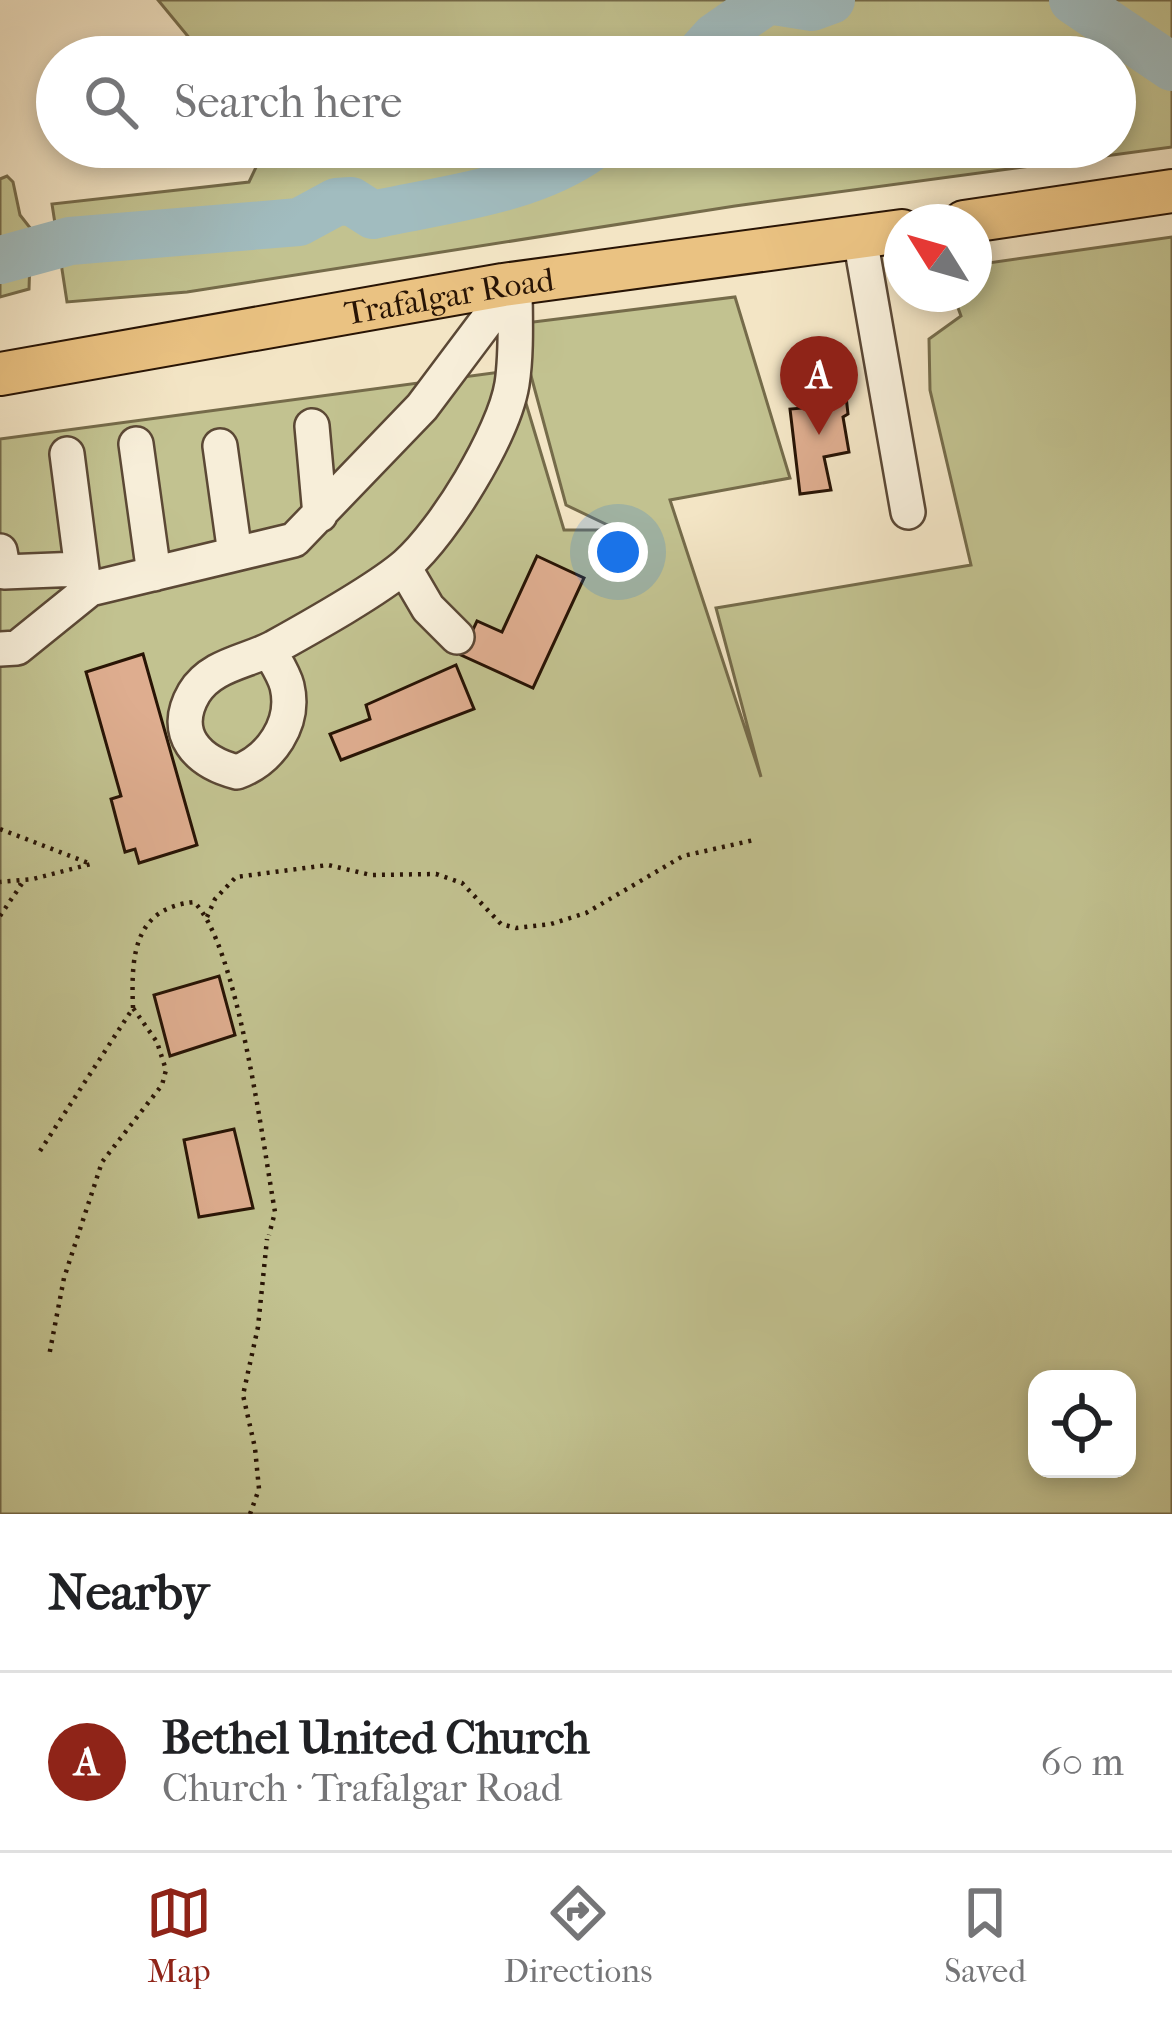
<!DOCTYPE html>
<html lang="en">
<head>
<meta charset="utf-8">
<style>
	:root { --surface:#fff; --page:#f6f6f6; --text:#202124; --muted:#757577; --line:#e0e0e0; --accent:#8f2418 }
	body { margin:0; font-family:"IM FELL French Canon",serif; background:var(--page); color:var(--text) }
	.controls { position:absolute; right:36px; bottom:36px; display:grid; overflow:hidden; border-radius:24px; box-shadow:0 6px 18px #0003 }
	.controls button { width:108px; height:108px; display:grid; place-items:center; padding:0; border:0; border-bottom:3px solid var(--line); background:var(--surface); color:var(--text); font:60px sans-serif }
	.compass { position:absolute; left:884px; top:204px; width:108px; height:108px; border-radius:50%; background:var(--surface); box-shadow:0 6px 18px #0003; rotate:307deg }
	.you { position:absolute; left:618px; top:552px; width:42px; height:42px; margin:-30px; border:9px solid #fff; border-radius:50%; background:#1a73e8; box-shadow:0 0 0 18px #1a73e833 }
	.badge { display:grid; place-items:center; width:78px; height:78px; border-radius:50%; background:var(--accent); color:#fff; font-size:39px; font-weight:700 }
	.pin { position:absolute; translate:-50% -99px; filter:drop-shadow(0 3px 6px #0008) }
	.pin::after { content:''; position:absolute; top:63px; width:42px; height:36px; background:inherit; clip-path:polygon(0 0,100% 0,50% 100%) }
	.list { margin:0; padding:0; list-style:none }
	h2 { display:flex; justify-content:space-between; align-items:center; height:156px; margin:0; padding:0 48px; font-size:51px }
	h2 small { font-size:39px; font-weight:400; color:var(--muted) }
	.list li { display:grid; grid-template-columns:78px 1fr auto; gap:36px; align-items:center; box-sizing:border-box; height:180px; padding:0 48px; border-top:3px solid var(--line) }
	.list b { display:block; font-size:45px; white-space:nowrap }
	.list p { margin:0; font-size:39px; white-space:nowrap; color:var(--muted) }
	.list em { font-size:39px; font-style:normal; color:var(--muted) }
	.icon { flex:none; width:66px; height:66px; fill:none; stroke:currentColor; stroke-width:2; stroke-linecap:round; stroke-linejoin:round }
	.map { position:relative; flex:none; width:1172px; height:1514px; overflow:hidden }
	.search { position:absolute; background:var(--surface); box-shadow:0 6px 18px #0003; left:36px; right:36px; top:36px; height:132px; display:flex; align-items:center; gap:30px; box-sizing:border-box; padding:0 42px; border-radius:66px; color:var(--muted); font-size:45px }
	.sheet { height:336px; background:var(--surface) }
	nav { display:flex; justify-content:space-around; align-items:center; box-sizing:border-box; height:168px; border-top:3px solid var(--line); background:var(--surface); font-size:33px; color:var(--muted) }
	nav a { display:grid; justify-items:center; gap:6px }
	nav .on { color:var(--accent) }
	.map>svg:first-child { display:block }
</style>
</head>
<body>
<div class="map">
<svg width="1172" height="1514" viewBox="0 0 1172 1514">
	<rect width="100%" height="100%" fill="#f3e5c5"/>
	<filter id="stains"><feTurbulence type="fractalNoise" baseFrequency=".00167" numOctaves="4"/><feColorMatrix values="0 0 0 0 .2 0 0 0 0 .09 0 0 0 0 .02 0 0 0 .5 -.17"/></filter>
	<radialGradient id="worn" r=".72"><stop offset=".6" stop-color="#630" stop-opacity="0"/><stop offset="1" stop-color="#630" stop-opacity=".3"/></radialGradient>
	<path fill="#c2c290" stroke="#756b4a" stroke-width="3" fill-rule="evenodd" d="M 158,0 L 1172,0 L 1172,147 L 735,206 L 187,292 L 67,302 L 52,204 L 249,182 L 259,161 L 253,147 L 1115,147 L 1115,57 L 205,57 Z
		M 7,176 L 13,182 L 20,215 L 31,229 L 29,289 L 0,297 L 0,179 Z
		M 1172,237 L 1172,1514 L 0,1514 L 0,439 L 516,370 L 564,530 L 618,530 L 566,505 L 517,324 L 735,297 L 790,478 L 670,500 L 761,777 L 716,608 L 971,565 L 930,390 L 929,339 L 961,316 L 953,294 L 974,294 L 974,265 ZM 1037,1379 L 1127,1379 L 1127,1469 L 1037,1469 Z"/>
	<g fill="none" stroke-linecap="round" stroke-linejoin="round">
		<path stroke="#a1bcbf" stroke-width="48" d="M 1073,0 L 1172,67
			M 697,57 L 715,37 L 768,0 L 812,7 L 831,0
			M 0,260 L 70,241 L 299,222 L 336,202 L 351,201 L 373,215 C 445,199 531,191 592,147"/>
	</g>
	<path fill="#dead8f" stroke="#281405" stroke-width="3" d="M 846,396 L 848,414 L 843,417 L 849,452 L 824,457 L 831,490 L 800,494 L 790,409 L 828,406 L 827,399 Z
		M 537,556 L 584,578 L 533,688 L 461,655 L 477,621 L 502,632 Z
		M 143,654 L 197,845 L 139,863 L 135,849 L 125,852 L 111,799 L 121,796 L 86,672 Z
		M 456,665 L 474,709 L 341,760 L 330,734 L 370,719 L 366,705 Z
		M 219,976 L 235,1035 L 170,1056 L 154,995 Z
		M 234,1129 L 253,1208 L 199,1217 L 184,1140 Z"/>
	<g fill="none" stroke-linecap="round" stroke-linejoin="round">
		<g stroke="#5b4835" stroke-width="38">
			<path id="minor" d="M 860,238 L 908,512
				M 312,426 L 320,515
				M 136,444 L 154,574
				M 220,446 L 235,554
				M 67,454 L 85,593
				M 0,551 L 4,572 L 80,569
				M 404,567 L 428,608 L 457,637
				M 0,649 L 17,648 L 90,589 L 294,540 L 422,407 L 515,283
				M 269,650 C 275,661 284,674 287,686 C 296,724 270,760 237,772 C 198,762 170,734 194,693 C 211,665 246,662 273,648 C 309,628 376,591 406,565 C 444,532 504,434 512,384 C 517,351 515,316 515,283"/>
		</g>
		<g stroke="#281405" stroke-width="46">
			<g id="major">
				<path d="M 964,222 L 1172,191"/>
				<path id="s1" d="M 0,374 L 503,285 L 902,231"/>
			</g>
		</g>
		<path stroke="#281405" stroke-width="4.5" stroke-dasharray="3 6" stroke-linecap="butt" d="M 0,829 L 91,864 L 33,879 L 0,882
			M 0,916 L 23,882 L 18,883
			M 207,917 L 215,899 L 236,877 L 328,865 L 371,875 L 436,874 L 462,883 L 501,924 L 516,928 L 551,924 L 586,913 L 683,856 L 754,840
			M 133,1008 C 131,957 133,908 194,902 C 238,945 263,1145 275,1212 L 269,1235
			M 40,1151 L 133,1008 L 157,1042 L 166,1070 L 162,1085 L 102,1162 L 64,1278 L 49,1356
			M 250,1514 L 259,1489 L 255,1448 L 243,1395 L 258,1327 L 267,1239"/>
		<use href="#minor" stroke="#f7eed9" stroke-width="33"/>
		<use href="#major" stroke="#eac282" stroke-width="42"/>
	</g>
	<g text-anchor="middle" stroke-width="9" stroke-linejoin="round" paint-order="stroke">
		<g font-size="33" fill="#281405" stroke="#f7eed9">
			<text dy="12" stroke="none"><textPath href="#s1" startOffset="456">Trafalgar Road</textPath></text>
		</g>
	</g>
	<rect width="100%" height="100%" filter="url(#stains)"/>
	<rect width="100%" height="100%" fill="url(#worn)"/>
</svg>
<div class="controls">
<button><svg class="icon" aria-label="locate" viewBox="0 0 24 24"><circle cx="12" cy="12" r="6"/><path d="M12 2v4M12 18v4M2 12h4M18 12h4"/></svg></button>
</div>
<svg class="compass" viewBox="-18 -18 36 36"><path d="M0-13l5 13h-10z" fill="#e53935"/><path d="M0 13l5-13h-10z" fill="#757577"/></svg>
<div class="you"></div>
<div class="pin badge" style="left:819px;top:435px">A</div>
<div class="search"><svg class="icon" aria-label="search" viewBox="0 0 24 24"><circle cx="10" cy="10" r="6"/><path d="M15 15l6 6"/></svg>Search here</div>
</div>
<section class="sheet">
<h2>Nearby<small></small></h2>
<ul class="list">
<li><span class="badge">A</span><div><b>Bethel United Church</b><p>Church · Trafalgar Road</p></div><em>60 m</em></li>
</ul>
</section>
<nav>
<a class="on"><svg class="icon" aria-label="map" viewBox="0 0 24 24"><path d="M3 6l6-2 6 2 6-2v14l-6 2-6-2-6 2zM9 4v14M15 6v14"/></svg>Map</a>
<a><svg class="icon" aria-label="directions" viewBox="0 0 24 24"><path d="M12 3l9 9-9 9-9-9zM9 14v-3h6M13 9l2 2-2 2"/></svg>Directions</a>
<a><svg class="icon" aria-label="saved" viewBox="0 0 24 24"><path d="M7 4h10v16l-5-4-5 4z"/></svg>Saved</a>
</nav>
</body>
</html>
